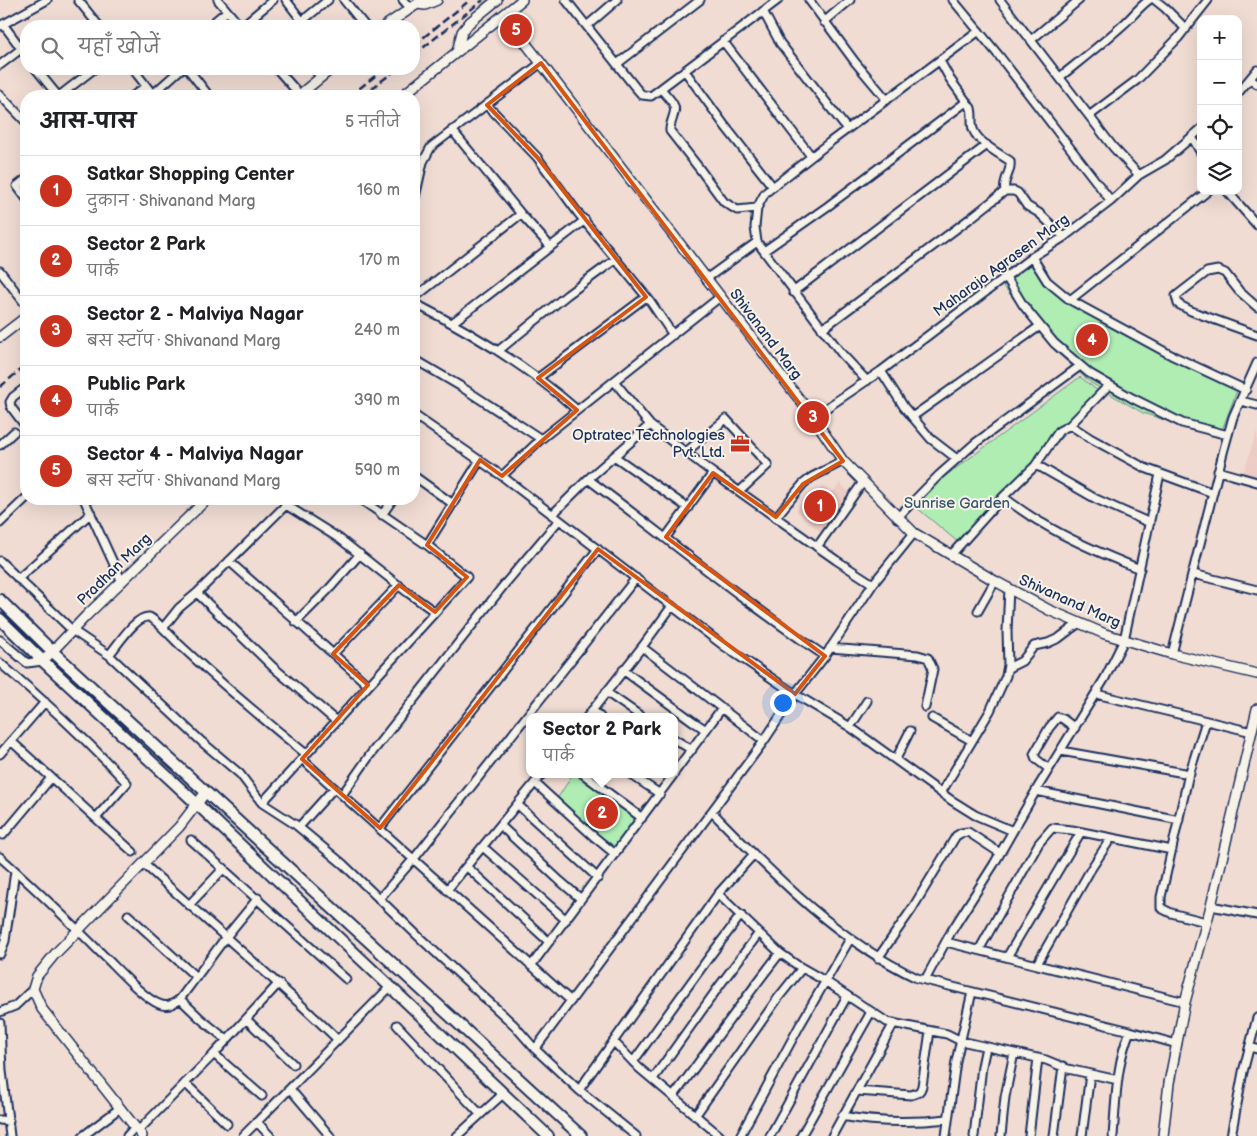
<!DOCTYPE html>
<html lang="hi">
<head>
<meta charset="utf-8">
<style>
	:root { --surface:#fff; --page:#f2f2f2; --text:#202124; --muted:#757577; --line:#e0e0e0; --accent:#c8321e }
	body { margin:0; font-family:"Balsamiq Sans","Playpen Sans Deva",sans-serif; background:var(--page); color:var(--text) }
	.controls { position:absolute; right:15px; top:15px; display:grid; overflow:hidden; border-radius:10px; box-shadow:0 5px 20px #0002 }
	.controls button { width:45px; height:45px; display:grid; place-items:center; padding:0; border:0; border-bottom:1px solid var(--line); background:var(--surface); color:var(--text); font:25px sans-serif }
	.you { position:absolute; left:782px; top:702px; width:18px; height:18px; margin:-12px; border:4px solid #fff; border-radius:50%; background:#1a73e8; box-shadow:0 0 0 8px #1a73e833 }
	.badge { display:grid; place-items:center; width:32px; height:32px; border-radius:50%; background:var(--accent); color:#fff; font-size:16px; font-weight:700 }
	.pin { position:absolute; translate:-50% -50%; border:2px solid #fff; box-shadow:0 1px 5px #0006 }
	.popup { position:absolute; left:526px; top:713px; width:152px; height:65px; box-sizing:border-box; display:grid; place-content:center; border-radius:10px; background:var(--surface); filter:drop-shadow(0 1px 4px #0005); font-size:16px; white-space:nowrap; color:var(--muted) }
	.popup b { font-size:19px; color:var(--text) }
	.popup::after { content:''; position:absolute; left:50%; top:100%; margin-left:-10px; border:10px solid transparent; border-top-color:var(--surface) }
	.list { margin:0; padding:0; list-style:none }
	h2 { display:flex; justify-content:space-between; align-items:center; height:65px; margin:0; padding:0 20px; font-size:21px }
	h2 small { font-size:16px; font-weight:400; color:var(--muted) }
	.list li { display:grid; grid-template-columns:32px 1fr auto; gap:15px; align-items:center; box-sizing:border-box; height:70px; padding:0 20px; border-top:1px solid var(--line) }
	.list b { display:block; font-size:19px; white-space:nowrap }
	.list p { margin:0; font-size:16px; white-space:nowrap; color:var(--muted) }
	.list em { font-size:16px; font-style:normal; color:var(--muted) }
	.icon { flex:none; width:28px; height:28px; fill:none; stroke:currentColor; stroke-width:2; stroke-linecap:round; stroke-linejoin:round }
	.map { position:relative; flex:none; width:1257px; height:1136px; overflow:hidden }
	.search { position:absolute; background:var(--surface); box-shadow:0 5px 20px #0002; left:20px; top:20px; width:400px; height:55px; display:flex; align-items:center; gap:12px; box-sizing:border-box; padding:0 18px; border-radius:20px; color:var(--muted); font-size:19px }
	.panel { position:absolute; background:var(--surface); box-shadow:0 5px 20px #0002; left:20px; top:90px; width:400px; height:415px; border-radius:20px }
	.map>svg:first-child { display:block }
</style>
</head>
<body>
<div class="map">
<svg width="1257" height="1136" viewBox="0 0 1257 1136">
	<rect width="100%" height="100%" fill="#f0dcd3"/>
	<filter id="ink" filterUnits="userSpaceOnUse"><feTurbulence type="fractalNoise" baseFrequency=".02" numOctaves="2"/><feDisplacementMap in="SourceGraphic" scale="10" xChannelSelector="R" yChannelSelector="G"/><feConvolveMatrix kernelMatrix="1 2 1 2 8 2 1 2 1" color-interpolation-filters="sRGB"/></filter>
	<g filter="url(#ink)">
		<path fill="#ecccc4" d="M 1257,431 L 1257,477 L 1243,474 Z
			M 840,483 L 851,494 L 821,533 L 796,510 L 806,498 L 810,502 L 823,486 L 831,494 Z"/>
		<path fill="#afedb3" stroke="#658e88" d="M 1034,260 L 1070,303 L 1113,329 L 1239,385 L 1219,438 L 1143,413 L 1091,383 L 1055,351 L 1001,283 Z
			M 1080,377 L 1103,395 L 959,543 L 910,502 Z
			M 573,774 L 580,774 L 640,818 L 615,852 L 557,799 Z"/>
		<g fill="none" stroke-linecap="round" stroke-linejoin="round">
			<path stroke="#c5b9bc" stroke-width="9" stroke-dasharray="9 4.5" stroke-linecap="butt" d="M 484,0 L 486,2"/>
			<g stroke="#1b2f5e" stroke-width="11">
				<path id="minor" d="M 78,0 L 99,26
					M 218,0 L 240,26
					M 286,0 L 302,21
					M 344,0 L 365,26
					M 403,0 L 411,9
					M 566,0 L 635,87 L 642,95 L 651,96 L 778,0
					M 809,0 L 855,62 L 887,100
					M 953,0 L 1000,57 L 1111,201
					M 1000,0 L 1113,147 L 1139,175
					M 1155,0 L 1165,8 L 1186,29
					M 763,11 L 780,43 L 847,129
					M 824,22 L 850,0
					M 3,24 L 26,55
					M 588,25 L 617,0
					M 0,26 L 47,0
					M 209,26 L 227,11
					M 242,26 L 273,0
					M 296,26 L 328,0
					M 1031,40 L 1079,0
					M 723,41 L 811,156
					M 940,61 L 950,79 L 971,108 C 973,115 971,123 973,129 C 977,142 998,153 1010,161 C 1012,173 1002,179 1005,191 L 1014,191 L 1018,193 L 1027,206 L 1039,213 L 1064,237
					M 617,64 L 700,0
					M 0,65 L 21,49
					M 36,69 L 58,96
					M 133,69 L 154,96
					M 188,69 L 209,96
					M 277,69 L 300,95
					M 314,69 L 321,77
					M 685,71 L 725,126 L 773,187
					M 1060,77 C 1081,60 1103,43 1124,24 C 1133,16 1139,7 1149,0
					M 1250,79 L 1257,84
					M 661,89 C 665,94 672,100 674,106 C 677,112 669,123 670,131 L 699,168 L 724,202 L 737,210 L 757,208
					M 1238,93 L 1257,70
					M 153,94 L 181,69
					M 0,95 L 26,122
					M 59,96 L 94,69
					M 133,96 L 146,86
					M 487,105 L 537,157 L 578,213 L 650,301 L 673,335
					M 1089,116 L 1137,80 L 1178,38 L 1208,0
					M 452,130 L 521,214
					M 1192,137 L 1201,153
					M 26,179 L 17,186 L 26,198
					M 1227,191 L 1257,225
					M 414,202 L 423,162 L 431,147 L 541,63
					M 764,251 L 828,206 L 966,102
					M 1032,257 L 1047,281 L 1070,300 L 1171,355 L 1246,390
					M 0,271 L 26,305
					M 1006,277 L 1023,305 L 1054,343 L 1089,373 L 1132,398 L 1182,423 L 1228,435
					M 706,279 L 757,242
					M 793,292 L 987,145
					M 414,298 L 521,214 L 550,246
					M 1070,300 L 1208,191
					M 414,303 C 473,333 528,367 577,410
					M 1257,307 L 1239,291 L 1225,273 L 1218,270 L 1207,272 L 1176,296 L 1178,304 L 1191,311 L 1257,335
					M 452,323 L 585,220
					M 822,329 L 972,217 L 1005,191
					M 498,351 L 567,295 L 616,259
					M 414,359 L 460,386 L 541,439
					M 881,371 L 904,407 L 931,439 L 957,459
					M 538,378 L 646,297
					M 614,381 L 650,425 L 713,473 L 836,560 L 873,584
					M 867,381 L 841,353 L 757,242 L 755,227 L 757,208 L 765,193 L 830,142 L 979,31
					M 26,387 L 13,397 L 10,402 L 11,407 L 26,427
					M 1241,401 L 1257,405
					M 414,415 L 502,476 L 724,646 L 795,694 L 850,727 L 951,800 L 975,815 L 1013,831
					M 813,417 L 881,371 L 1032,257 L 1064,237 L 1111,201 L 1139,175 L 1165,160 L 1201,129
					M 912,417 L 1040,326
					M 1070,425 L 1090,438 L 1145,468 L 1213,493
					M 0,445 L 14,432
					M 686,452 L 726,419 L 768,465 L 740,491
					M 614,456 L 688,508
					M 1035,466 L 1059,431 L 1070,425 L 1109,385
					M 1218,471 L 1257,482
					M 414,476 L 453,504
					M 502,476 L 541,439 L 720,297
					M 588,479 C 667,538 743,601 825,656
					M 1003,497 C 1016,506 1029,516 1042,523 C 1073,542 1107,556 1140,569
					M 84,499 L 122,582
					M 286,505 L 340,539 L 407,592 L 435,612
					M 382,515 L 393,499
					M 552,515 L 588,479 L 650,425
					M 776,517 L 803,484 L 812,477 L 843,461
					M 897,518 L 939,475 L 974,444 L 1080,366
					M 0,523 L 26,498
					M 666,537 L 713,473
					M 427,545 L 480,460
					M 817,547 L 863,482
					M 951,555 L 1003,497 L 1035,466 L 1042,468 L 1096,499 L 1150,523
					M 0,561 L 72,630 L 109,655 L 202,742 L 240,774 L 262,803 L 296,825 L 343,864 L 420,938 L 514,1025 L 535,1049 L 579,1090 L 636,1136
					M 229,561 L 368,685
					M 1193,574 L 1257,590
					M 18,579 L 91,513
					M 197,593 L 273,667 L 336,721
					M 978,611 L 995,581
					M 296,622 L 329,589 L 360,554
					M 163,628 L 179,608 L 197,593 L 292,499
					M 0,640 L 27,663 L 43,661
					M 642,647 L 764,741
					M 830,648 L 918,655 L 928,658 L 933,669 L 925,707
					M 333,654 L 399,585
					M 1172,654 L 1224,449 L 1233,417 L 1257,363
					M 109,655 C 117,646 136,615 149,617 C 155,618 175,641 182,647 C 222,684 264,720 306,754
					M 0,663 C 45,701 87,740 127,783 L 96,818
					M 1008,668 L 1022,661 L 1034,646 L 1048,643 L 1059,638 L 1079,623
					M 623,670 L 694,722 L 706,730
					M 606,692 L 642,717
					M 1096,694 L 1252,732
					M 592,710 L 600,717
					M 587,717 L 642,647 L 672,606
					M 932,718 L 972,741
					M 1206,721 L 1188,778 L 1161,897 L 1161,908 L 1171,913 L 1206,922
					M 850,727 L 867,701
					M 674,739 L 692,750
					M 11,741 L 133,852
					M 1061,751 L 1190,774
					M 0,754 L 45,702
					M 302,759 L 571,1001
					M 896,759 L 910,731
					M 1049,769 L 1036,759 L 1034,754 L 1049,728 L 1058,717 L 1063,719 L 1075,728
					M 674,773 L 722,708
					M 583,774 L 642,818
					M 630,774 L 660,794
					M 535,783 L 592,835 L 615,854
					M 1036,791 L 1179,820
					M 941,793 L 990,711 L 1006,676 L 1008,665 L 1007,631 L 1009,588
					M 342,795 L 370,755 L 504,585 L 559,520
					M 262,803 L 467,577 L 427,545 L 360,499
					M 518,805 L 598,878
					M 712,812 C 774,875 836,940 917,978 L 1130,1031 L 1177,1044
					M 501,826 L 560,881 L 581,899
					M 299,827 L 334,788
					M 380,828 L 598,549
					M 0,832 L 3,835 L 51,778
					M 191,840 L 346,979
					M 483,847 L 566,920
					M 0,857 C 35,888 69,921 102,954 C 116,967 142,997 159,1004 C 168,1008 173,1004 180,999 L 226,937 L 258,898
					M 144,864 C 208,923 276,979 338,1040
					M 467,867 L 549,942
					M 447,890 L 542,774
					M 718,894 L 780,953 L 797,965 L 825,981 L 887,1022 L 947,1034 L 961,1041 L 1046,1060 L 1068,1069 L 1118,1080
					M 379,899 L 417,855 L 636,578
					M 189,905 L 224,868
					M 1211,906 L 1257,915
					M 128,915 L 196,977
					M 946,942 L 1185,1002
					M 979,950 L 1039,843 L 1052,828 L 1072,830 L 1172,850
					M 0,954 L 5,941 L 15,871
					M 1007,957 L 1081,832
					M 878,958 L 912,909 L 956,836 L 961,833 L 968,832 L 1000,853
					M 1037,964 L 1091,869 L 1111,838
					M 531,966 L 674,774
					M 925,980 L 951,932 L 994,864 L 1038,787 L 1105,678 L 1124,640 L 1160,474
					M 180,999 L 201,1019 L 227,1040
					M 0,1012 L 15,1006 L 33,989
					M 246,1019 L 293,1064
					M 0,1023 L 2,1071 L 10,1136
					M 397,1025 L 480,1114
					M 614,1042 L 639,1068 L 720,1136
					M 1250,1047 L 1257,1049
					M 535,1049 L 764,741 L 795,694 L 825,656 L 873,584 L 914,533
					M 214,1054 L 262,1096
					M 633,1062 L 710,956 L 741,915
					M 653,1079 L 720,985 L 759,933
					M 185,1083 L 227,1124
					M 290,1089 L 330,1136
					M 579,1090 L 718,894 L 754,854
					M 857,1091 L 911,1095 C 917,1093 920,1093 922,1086 L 930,1031
					M 673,1097 C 709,1049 743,1000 780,953
					M 695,1116 L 778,998 L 802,968
					M 842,1116 C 878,1123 912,1123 948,1119
					M 0,1120 L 9,1121
					M 257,1122 L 270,1136
					M 138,1131 L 214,1054 L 279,983
					M 83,1136 L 120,1108
					M 127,1136 L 135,1127
					M 243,1136 L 390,987
					M 457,1136 L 503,1094
					M 740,1136 L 800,1025 L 850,939
					M 770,1136 L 847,996
					M 801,1136 L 871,1012
					M 832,1136 L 894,1023
					M 946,1136 L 956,1061 L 972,992
					M 974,1136 L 982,1066 L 986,1047
					M 1001,1136 L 1005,1097 L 1014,1053
					M 1029,1136 L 1038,1058
					M 1054,1136 L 1063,1066
					M 1082,1136 L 1090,1074
					M 1113,1136 C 1116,1101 1116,1064 1130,1031
					M 1231,1136 L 1243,1072 L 1257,1018"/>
			</g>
			<g stroke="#1b2f5e" stroke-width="12">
				<path id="tertiary" d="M 417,4 L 425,5 L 437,0
					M 504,15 L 813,417 L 843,461 L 914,533 L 995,581 L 1049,610 L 1105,634 L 1172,654 L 1257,674
					M 385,26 L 423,0
					M 457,52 L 462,32 L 470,22 L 497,0
					M 298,96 L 331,69
					M 402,96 L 522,0
					M 0,337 L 26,317
					M 43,661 L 86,616 L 207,499
					M 142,1136 L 42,1009 L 33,989 L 37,976 L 55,954 L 179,827 L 206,792
					M 1163,1136 L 1169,1083 L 1185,1002 L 1211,906 L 1257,709"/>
			</g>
			<g stroke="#1b2f5e" stroke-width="14">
				<path id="secondary" d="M 0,600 L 52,651 L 581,1136
					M 0,619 L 43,661 L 197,804 L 548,1136"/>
			</g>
			<use href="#minor" stroke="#f7f3e8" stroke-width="7"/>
			<use href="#tertiary" stroke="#f7f3e8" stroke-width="9"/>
			<use href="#secondary" stroke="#f7f3e8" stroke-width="10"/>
			<path stroke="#1b2f5e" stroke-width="2.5" stroke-dasharray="8 4" stroke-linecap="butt" d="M 414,45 L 470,0
				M 414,55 L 483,0
				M 350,96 L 384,69
				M 362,96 L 397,69
				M 0,387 L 26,365"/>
		</g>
	</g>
	<path fill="none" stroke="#d45514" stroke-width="4" stroke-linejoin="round" d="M 541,63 L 843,461 L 803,484 L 776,517 L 713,473 L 666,537 L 825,656 L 795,694 L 598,549 L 380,828 L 302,759 L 368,685 L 333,654 L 399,585 L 435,612 L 467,577 L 427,545 L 480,460 L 502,476 L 577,410 L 538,378 L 646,297 L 537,157 L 487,105 Z"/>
	<defs>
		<g id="office-bare" transform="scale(1.5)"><path d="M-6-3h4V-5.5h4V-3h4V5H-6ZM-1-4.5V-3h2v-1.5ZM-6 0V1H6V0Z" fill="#c8321e" stroke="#f7f3e8" stroke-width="2.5" paint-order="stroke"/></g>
	</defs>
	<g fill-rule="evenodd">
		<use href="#office-bare" x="740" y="444"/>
	</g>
	<g text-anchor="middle" stroke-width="4" stroke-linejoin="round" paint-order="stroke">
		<g font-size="15" fill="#1b2f5e" stroke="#f7f3e8">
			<text transform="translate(1001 265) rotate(-36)" y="5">Maharaja Agrasen Marg</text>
			<text transform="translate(766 334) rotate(53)" y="5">Shivanand Marg</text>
			<text transform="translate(114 569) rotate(-44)" y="5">Pradhan Marg</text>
			<text transform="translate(1070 601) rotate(24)" y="5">Shivanand Marg</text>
		</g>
		<g font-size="15" fill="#1b2f5e" stroke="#f7f3e8" text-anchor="end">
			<text x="725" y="440">Optratec Technologies<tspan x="725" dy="17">Pvt. Ltd.</tspan></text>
		</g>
		<g font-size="15" fill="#39556f" stroke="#f7f3e8">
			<text x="957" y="508">Sunrise Garden</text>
		</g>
	</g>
</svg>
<div class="controls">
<button>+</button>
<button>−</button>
<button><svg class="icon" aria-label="locate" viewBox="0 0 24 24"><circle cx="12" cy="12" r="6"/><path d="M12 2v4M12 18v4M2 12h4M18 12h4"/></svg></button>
<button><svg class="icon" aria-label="layers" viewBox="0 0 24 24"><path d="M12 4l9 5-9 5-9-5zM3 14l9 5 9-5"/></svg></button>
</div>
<div class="you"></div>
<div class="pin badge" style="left:820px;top:506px">1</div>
<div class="pin badge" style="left:602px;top:813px">2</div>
<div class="popup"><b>Sector 2 Park</b>पार्क</div>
<div class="pin badge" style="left:813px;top:417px">3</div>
<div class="pin badge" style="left:1092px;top:340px">4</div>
<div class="pin badge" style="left:516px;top:30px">5</div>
<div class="search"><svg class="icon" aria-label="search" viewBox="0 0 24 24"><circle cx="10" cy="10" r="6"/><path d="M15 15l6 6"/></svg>यहाँ खोजें</div>
<section class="panel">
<h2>आस-पास<small>5 नतीजे</small></h2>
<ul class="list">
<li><span class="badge">1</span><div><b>Satkar Shopping Center</b><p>दुकान · Shivanand Marg</p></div><em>160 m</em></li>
<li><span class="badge">2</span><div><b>Sector 2 Park</b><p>पार्क</p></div><em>170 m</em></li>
<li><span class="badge">3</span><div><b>Sector 2 - Malviya Nagar</b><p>बस स्टॉप · Shivanand Marg</p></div><em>240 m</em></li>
<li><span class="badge">4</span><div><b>Public Park</b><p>पार्क</p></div><em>390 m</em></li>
<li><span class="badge">5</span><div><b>Sector 4 - Malviya Nagar</b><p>बस स्टॉप · Shivanand Marg</p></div><em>590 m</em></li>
</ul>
</section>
</div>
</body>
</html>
